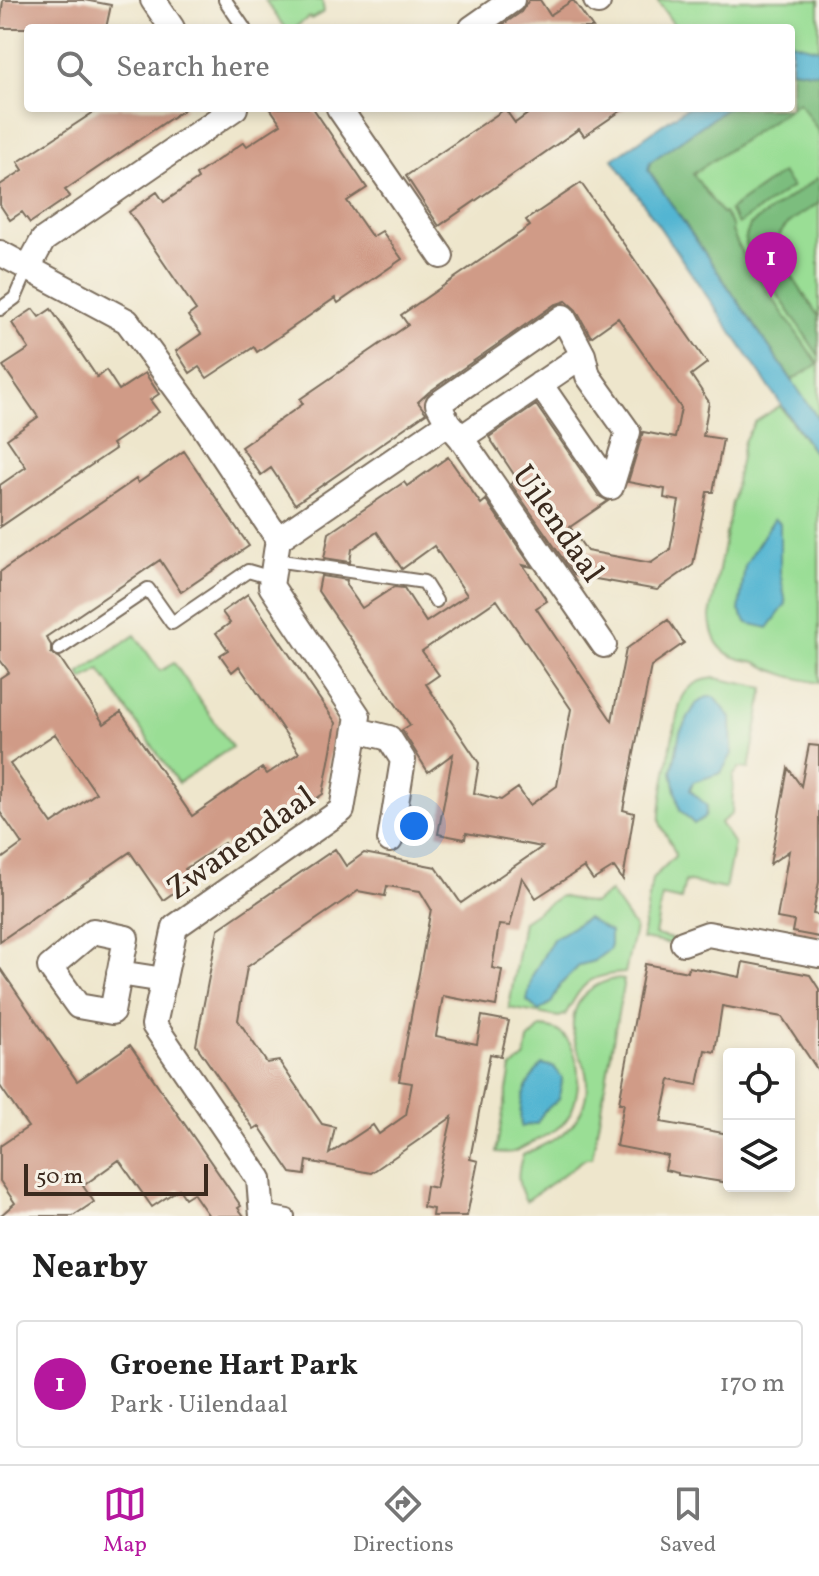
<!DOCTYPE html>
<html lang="en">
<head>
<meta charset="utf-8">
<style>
	:root { --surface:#fff; --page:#f6f6f6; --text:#222; --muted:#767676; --line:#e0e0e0; --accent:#b5179e }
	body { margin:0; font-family:Vollkorn,serif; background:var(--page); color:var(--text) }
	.controls { position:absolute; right:24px; bottom:24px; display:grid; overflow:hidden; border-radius:8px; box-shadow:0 4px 12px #0003 }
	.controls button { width:72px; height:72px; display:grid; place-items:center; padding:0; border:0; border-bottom:2px solid var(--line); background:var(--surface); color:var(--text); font:40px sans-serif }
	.scale { position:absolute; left:24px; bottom:20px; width:184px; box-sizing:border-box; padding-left:8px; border:4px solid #3b2a1e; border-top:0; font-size:22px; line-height:28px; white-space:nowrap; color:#3b2a1e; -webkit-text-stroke:6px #f7f3e8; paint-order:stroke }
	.you { position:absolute; left:414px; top:826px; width:28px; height:28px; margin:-20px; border:6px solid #fff; border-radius:50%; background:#1a73e8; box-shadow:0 0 0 12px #1a73e833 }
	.badge { display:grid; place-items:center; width:52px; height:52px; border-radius:50%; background:var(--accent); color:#fff; font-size:26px; font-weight:700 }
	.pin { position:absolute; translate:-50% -66px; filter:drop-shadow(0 2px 4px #0008) }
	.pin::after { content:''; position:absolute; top:42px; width:28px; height:24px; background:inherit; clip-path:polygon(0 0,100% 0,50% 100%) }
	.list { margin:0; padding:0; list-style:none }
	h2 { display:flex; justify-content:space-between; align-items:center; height:104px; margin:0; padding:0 32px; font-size:34px }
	h2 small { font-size:26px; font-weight:400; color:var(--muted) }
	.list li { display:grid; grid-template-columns:52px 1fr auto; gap:24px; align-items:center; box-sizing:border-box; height:128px; margin:0 16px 16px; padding:0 16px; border:2px solid var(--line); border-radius:8px }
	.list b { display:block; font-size:30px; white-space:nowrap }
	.list p { margin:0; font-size:26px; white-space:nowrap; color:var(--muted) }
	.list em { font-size:26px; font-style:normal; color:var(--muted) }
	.icon { flex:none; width:44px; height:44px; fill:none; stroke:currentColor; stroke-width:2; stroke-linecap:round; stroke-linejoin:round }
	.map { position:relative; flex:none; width:819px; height:1216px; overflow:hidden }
	.search { position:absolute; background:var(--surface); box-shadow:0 4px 12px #0003; left:24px; right:24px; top:24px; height:88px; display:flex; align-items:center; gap:20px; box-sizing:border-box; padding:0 28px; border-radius:8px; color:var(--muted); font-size:30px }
	.sheet { height:248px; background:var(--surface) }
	nav { display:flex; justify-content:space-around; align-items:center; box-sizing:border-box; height:112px; border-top:2px solid var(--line); background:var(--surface); font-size:22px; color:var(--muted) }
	nav a { display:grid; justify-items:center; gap:4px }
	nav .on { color:var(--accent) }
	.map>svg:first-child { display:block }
</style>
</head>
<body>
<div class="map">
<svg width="819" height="1216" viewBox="0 0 819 1216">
	<rect width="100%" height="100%" fill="#f7f3e8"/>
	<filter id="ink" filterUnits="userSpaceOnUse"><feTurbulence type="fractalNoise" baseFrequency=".0125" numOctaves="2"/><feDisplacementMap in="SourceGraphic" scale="16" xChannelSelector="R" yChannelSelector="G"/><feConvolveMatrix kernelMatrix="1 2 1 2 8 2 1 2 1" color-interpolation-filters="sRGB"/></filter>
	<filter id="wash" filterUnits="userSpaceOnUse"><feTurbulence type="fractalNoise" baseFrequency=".006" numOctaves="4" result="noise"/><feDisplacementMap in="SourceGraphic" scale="32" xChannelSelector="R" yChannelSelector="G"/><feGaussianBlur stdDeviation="1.8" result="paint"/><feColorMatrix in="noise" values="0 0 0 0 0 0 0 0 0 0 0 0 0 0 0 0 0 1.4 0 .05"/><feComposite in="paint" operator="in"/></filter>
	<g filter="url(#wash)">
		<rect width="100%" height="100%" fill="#eee6cc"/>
		<path fill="#9ade95" stroke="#6a845a" stroke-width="2" d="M 265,0 L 322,0 L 324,12 L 311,19 L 309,17 L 294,28 L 285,28 Z
			M 657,0 L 819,0 L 819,438 L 627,158 L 694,108 L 791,108 L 791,28 L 676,28 Z
			M 780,406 L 813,451 L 819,455 L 819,683 C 794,678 781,675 758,663 C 753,660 746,661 740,659 C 718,653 711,637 710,616 L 744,441 L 755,422 Z
			M 135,635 L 160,671 L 174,663 L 232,747 L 178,783 L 100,670 L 83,680 L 79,674 Z
			M 715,678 L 764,688 L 749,769 L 739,768 L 733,776 L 732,814 L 720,823 L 734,844 L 725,889 L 685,881 L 681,900 L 662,896 L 655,935 L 673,939 L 672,944 L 642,939 L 652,879 L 675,856 C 674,843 663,834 660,822 C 658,811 677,704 684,695 C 691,684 703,679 715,678 Z
			M 610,892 L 635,928 L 625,973 C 586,975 583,984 565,1015 L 559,1017 L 509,1008 L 523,921 L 560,896 L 593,904 Z
			M 615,979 L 624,980 L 592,1158 L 586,1158 L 526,1201 C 517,1185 516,1173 523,1155 C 540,1146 564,1138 575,1121 C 585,1108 589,1089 586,1073 C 584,1061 576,1050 574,1037 C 568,1006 586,985 615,979 Z
			M 541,1027 C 547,1028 554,1028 559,1032 C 583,1048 583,1096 567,1119 C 558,1131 544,1136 531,1143 C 515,1152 515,1154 496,1152 L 511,1068 L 525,1058 L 528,1040 Z"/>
		<path fill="#7bbd7e" stroke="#5b744e" stroke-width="2" d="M 791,69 L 819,73 L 819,132 L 799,102 L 791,107 Z
			M 727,108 L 790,108 L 693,174 L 722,214 L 724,213 L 733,227 L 732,231 L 742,254 L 818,364 L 792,380 L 648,170 L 650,162 Z
			M 782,173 L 792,187 L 738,224 L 729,210 Z
			M 819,177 L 819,203 C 798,217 770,228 779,257 L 819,317 L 819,356 L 748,250 L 745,239 L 750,225 Z"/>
		<path fill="#53b5d2" stroke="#477078" stroke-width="2" d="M 791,42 L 819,49 L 819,73 L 791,69 Z
			M 686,108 L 727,108 L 650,162 L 648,170 L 819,420 L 819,455 L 813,451 L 613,159 Z
			M 774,519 L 780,523 L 780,572 L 786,604 L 768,628 L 747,623 L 739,611 L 745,565 Z
			M 707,697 L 715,697 L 731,718 L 732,754 L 721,773 L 693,782 L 690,790 L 707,806 L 705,817 L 694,824 L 680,810 L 672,772 L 680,732 L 696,704 Z
			M 587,918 L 610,932 L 610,949 L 594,961 L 580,965 L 560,985 L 552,1002 L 539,1011 L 527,1001 L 532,976 L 553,939 Z
			M 542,1064 L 554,1067 L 562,1078 L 559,1099 L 544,1111 L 537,1123 L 521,1127 C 518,1100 525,1084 542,1064 Z"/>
		<g id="blocks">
			<path fill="#d09b87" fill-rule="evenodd" d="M 3,0 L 84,0 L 111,5 L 106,28 L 0,28 Z
				M 529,0 L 540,0 L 550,15 L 573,0 L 593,28 L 498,28 L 521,12 Z
				M 100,108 L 186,108 L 65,190 L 70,196 L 30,223 L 22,212 L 10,220 L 0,205 L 0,185 L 23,170 L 18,162 Z
				M 270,108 L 313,108 L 367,188 L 347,201 L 372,237 L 382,231 L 402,259 L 338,303 L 335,298 L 257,352 L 254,347 L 207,378 L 199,367 L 190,373 L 176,351 L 201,334 L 188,316 L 196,310 L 129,212 L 157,192 L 164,202 L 198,179 L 196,175 L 244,142 L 247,146 L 281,124 Z
				M 536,108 L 625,108 L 584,136 L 579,129 L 439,226 L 406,176 L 505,109 L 515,123 Z
				M 581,183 L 707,363 L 691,375 L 709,402 L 703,436 L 723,439 L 713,492 L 707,492 L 693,565 L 657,590 L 574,575 L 511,484 L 517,479 L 489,437 L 536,405 L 599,496 L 608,501 L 570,527 L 587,551 L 651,563 L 670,550 L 679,501 L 664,498 L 665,489 L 628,482 L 643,432 L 675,438 L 681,408 L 618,318 L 591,337 L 576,310 L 566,301 L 554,305 L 429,392 L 418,402 L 426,413 L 295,504 L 271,468 L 261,475 L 241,447 L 303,404 L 300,399 L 408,325 L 401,315 L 530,226 L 526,220 Z
				M 33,309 L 39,317 L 51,309 L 97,377 L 106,370 L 119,390 L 145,373 L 159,394 L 150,400 L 159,412 L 112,444 L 115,449 L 0,527 L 0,485 L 26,467 L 7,439 L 38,417 L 3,366 L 29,349 L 12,323 Z
				M 184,451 L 249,546 L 181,592 L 160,560 L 46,637 L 51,645 L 51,653 L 60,658 L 104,724 L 121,712 L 192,816 L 262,768 L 267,774 L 299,753 L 239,666 L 232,672 L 220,655 L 228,650 L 216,633 L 230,623 L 222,612 L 248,594 L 336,723 L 323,794 L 232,856 L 224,843 L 185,869 L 192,880 L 163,900 L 130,852 L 0,941 L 0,860 L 22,844 L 0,812 L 0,678 L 9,672 L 0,660 L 0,572 L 136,479 L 138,483 ZM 55,734 L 96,793 L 52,824 L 10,764 Z
				M 448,457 L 481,504 L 486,500 L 532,567 L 523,565 L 547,601 L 536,608 L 612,721 L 626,649 L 668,620 L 684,643 L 651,666 L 623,810 L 634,813 L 623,880 L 614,867 L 593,880 L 584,867 L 536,898 L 522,877 L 510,926 L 499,925 L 492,968 L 502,970 L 496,1006 L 443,996 L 436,1036 L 477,1044 L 482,1016 L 509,1021 L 501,1056 L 490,1054 L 470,1159 L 478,1161 L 467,1216 L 432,1216 L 433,1209 L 423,1207 L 426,1186 L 436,1188 L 452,1117 L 371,1173 L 307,1161 L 305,1175 L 291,1173 L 259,1126 L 254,1129 L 196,1045 L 218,929 L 335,849 L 346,866 L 364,853 L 436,867 L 461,903 L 542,847 L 466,833 L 465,839 L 438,834 L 453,754 L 428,772 L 402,730 L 410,725 L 318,591 L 321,576 L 347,580 L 346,585 L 362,608 L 394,587 L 404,588 L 426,622 L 467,595 L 434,546 L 402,569 L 377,532 L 352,549 L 350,562 L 324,558 L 329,533 L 404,482 L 407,486 ZM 497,600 L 571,709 L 557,786 L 530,805 L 518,788 L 501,800 L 474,793 L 479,763 L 426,684 L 439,675 L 422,651 ZM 387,886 L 420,891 L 431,909 L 399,1081 L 412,1083 L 406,1115 L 379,1134 L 373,1125 L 329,1154 L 335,1127 L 322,1124 L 279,1061 L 267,1063 L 238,1020 L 247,967 L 358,891 L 385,896 Z
				M 809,745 L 819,746 L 819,882 L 813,914 L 819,915 L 819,937 L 792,932 L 794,921 L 777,918 L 789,851 L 770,864 L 788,768 L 801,786 Z
				M 743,962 L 810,975 L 819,989 L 819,1072 L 782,1017 L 722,1006 L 715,1052 L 705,1050 L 698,1085 L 670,1080 L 661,1122 L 729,1134 L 729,1183 L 678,1175 L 678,1173 L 665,1170 L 668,1156 L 616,1146 L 624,1103 L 619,1103 L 645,964 L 688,972 L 689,967 L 740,977 Z
				M 0,968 L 77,1081 L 130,1045 L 241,1206 L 238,1208 L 244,1216 L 209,1216 L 193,1193 L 185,1198 L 179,1189 L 152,1207 L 119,1160 L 83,1186 L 94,1202 L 73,1216 L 0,1216 L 15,1203 L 0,1181 L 0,1146 L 28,1127 L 0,1086 Z"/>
		</g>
	</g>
	<g filter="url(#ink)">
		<use href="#blocks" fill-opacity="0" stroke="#7a6c5b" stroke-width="2"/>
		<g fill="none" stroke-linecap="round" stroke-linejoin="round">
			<g stroke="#7a6c5b" stroke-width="16">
				<path id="lane" d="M 225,0 L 244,28
					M 0,309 L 15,298 L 28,268
					M 275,560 L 424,582 L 436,601
					M 59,649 L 148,589 L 172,623 L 248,571 L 272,578
					M 262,1211 L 288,1216"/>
			</g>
			<g stroke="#7a6c5b" stroke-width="28">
				<path id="street" d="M 153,0 L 172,28
					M 596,0 L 598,2
					M 472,28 L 512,0
					M 339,108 L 441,256
					M 0,253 L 127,321 L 198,418 L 278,539 L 271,586 L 358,716 L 342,810 L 175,927 L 154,1025 L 259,1179 L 262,1216
					M 28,268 L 43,240 L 235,108
					M 540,384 L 611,487 L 628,432 L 588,376 L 583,355 L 563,317 L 438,404 L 448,423 L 461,438 L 604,645
					M 461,438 L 583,355
					M 278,539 L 448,423
					M 357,730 L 389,738 L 403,760 L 390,840
					M 93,931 L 126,938 L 112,1012 L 78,1006 L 50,967 Z
					M 683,943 L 708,934 L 819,955
					M 119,973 L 164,980"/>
			</g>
			<use href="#lane" stroke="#fff" stroke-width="12"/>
			<use href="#street" stroke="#fff" stroke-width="24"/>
		</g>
	</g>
	<g text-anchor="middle" stroke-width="7" stroke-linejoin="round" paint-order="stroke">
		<g font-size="32" fill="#3b2a1e" stroke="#f7f3e8">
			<text transform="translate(559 523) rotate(55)" y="11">Uilendaal</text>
			<text transform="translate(240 842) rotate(-35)" y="11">Zwanendaal</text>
		</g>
	</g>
</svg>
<div class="controls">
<button><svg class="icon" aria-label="locate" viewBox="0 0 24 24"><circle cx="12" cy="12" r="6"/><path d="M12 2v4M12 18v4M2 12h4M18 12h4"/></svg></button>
<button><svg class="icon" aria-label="layers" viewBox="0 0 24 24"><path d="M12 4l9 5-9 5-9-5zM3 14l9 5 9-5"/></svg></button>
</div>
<div class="scale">50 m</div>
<div class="you"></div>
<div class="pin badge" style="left:771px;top:298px">1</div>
<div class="search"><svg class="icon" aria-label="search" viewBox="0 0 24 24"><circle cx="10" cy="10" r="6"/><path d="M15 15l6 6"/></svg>Search here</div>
</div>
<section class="sheet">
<h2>Nearby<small></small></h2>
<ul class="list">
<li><span class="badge">1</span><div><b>Groene Hart Park</b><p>Park · Uilendaal</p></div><em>170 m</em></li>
</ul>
</section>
<nav>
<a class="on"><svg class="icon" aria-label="map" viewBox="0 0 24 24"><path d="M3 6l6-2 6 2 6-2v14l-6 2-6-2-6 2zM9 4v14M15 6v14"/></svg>Map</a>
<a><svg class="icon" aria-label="directions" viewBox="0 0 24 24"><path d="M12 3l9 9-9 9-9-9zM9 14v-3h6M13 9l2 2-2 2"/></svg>Directions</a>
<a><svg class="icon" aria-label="saved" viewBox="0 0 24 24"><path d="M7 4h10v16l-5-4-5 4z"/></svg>Saved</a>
</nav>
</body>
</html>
